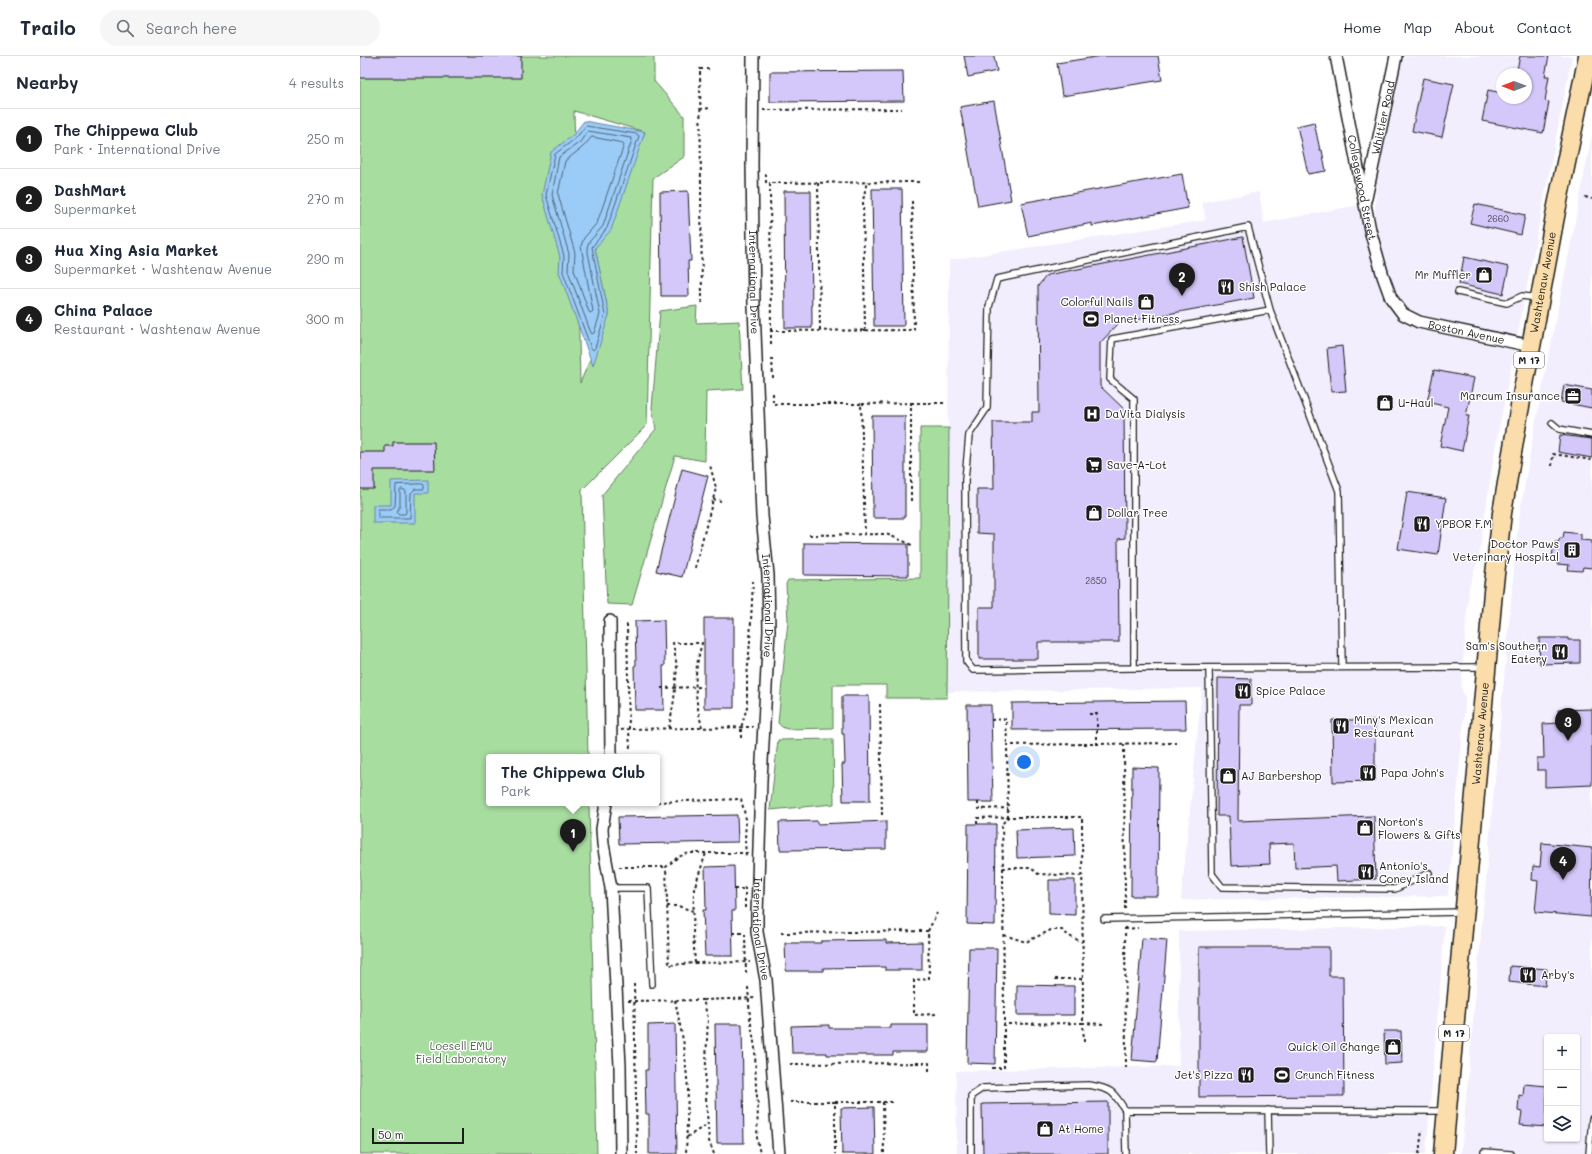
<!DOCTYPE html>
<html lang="en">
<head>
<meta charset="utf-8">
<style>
	:root { --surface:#fff; --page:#f6f6f7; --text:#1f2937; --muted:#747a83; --line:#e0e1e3; --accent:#1c1c1c }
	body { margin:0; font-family:Mali,sans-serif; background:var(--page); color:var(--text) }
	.controls { position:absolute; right:12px; bottom:12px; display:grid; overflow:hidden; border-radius:4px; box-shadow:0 1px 3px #0004 }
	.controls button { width:36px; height:36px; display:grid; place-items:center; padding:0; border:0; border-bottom:1px solid var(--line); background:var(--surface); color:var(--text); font:20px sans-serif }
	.compass { position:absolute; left:1136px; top:12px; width:36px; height:36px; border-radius:50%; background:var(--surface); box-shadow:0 1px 3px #0004; rotate:270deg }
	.scale { position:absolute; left:12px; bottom:10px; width:92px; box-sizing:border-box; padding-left:4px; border:2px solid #1c1c1c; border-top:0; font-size:11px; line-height:14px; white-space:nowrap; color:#1c1c1c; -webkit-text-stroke:3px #fff; paint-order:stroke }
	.you { position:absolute; left:664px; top:706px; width:14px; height:14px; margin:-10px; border:3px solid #fff; border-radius:50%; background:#1a73e8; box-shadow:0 0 0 6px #1a73e833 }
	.badge { display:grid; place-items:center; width:26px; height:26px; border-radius:50%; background:var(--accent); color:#fff; font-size:13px; font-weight:700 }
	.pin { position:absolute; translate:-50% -33px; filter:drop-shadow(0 1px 2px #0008) }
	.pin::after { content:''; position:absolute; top:21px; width:14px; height:12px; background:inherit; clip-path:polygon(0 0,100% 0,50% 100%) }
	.popup { position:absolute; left:126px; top:698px; width:174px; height:52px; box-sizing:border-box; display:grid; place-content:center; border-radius:4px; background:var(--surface); filter:drop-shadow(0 1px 3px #0005); font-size:13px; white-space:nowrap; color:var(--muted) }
	.popup b { font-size:15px; color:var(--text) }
	.popup::after { content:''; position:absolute; left:50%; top:100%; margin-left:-8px; border:8px solid transparent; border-top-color:var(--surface) }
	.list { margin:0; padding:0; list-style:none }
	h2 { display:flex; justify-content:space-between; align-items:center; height:52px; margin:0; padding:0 16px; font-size:17px }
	h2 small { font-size:13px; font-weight:400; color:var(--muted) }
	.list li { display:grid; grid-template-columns:26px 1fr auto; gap:12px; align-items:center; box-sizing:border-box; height:60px; padding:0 16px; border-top:1px solid var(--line) }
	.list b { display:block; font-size:15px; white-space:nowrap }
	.list p { margin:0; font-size:13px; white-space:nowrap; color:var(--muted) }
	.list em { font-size:13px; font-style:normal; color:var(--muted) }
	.icon { flex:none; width:22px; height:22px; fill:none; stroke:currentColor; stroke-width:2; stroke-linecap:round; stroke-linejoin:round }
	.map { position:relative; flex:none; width:1232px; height:1098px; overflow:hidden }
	header { display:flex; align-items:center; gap:24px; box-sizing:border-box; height:56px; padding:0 20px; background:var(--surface); border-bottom:1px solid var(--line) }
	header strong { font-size:19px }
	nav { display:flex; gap:22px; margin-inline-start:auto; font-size:14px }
	.search { width:280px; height:36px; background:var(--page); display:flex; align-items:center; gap:10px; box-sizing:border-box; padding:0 14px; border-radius:22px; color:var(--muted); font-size:15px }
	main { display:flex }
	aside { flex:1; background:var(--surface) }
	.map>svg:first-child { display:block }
</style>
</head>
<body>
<header>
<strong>Trailo</strong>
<div class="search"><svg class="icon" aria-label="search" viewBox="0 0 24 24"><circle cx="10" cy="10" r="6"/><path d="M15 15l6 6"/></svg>Search here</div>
<nav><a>Home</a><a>Map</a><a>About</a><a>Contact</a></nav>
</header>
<main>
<aside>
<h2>Nearby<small>4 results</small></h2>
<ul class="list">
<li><span class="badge">1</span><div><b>The Chippewa Club</b><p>Park · International Drive</p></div><em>250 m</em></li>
<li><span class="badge">2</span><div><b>DashMart</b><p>Supermarket</p></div><em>270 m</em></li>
<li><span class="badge">3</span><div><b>Hua Xing Asia Market</b><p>Supermarket · Washtenaw Avenue</p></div><em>290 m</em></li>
<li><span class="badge">4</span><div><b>China Palace</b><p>Restaurant · Washtenaw Avenue</p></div><em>300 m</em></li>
</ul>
</aside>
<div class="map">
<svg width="1232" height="1098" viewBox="0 0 1232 1098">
	<rect width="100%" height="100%" fill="#fff"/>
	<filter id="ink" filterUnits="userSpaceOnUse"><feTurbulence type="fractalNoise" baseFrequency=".025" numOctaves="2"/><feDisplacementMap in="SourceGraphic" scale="8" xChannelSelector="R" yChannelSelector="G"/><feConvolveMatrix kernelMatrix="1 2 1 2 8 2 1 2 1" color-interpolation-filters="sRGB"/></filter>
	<g filter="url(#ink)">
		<path fill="#f2eefd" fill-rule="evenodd" d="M 1041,0 L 1212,0 L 1134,398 L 1119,500 L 1109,531 L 1101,632 L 1105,642 L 1105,650 L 1088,840 L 821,844 L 842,632 L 587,636 L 589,204 L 846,164 L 842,146 L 899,136 L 904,167 L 999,149 L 1002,162 L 1015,163 L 1016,128 ZM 1142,18 L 1166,18 L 1166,42 L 1142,42 Z
			M 1232,79 L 1232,1098 L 1101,1098 L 1158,468 L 1173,380 ZM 1187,981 L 1217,981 L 1217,1083 L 1187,1083 Z
			M 1085,870 L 1066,1098 L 597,1098 L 596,1015 L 819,1010 L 819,875 Z"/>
		<path fill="#a8dda0" stroke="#627c5e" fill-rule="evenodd" d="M 0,0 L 294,0 L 294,25 L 324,60 L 324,101 L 293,122 L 287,369 L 222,434 L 228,701 L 129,701 L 129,747 L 229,747 L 237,1098 L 0,1098 ZM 214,55 L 285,76 L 235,192 L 249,259 L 220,327 Z
			M 337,250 L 336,267 L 379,265 L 383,333 L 346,335 L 345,405 L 315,400 L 272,549 L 247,548 L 242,439 L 296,373 L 292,352 L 300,255 Z
			M 560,372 L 589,372 L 587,642 L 526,642 L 526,629 L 473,629 L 473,672 L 427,673 L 422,671 L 418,667 L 428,565 L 426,528 L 428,524 L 560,522 Z
			M 473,683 L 474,748 L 410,754 L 418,684 Z"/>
		<path fill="#9bccf8" stroke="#6886a0" d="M 224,65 L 285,76 L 251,174 L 235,192 L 249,259 L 233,310 L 199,216 L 200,201 L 182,139 L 191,96 L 213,79 Z
			M 68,424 L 68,437 L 55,437 L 55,467 L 13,467 L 13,449 L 31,449 L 31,425 Z"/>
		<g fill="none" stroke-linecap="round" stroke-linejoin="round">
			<path stroke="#4f6274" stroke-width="1" d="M 226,70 L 277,78 L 279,80 L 247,172 L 232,191 L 245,259 L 235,292 L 233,294 L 231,292 L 203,216 L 204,200 L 186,139 L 195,98 L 216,82 Z
				M 228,75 L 271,82 L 272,84 L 243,170 L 229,186 L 227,191 L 240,258 L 234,277 L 232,278 L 231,277 L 208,215 L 209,198 L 192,139 L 199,101 L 220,86 Z
				M 232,81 L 263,87 L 264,89 L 237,167 L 224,182 L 221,190 L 233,255 L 231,257 L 229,256 L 214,214 L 215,197 L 198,138 L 205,105 L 223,91 Z
				M 62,428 L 64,429 L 64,433 L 55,433 L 51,437 L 50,462 L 18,462 L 18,453 L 31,453 L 35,450 L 36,429 Z
				M 42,433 L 46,435 L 46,456 L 45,458 L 39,458 L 37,456 L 40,449 L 40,435 Z"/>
		</g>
		<path fill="#d4c7f9" stroke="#1c1c1c" d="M 0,0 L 161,0 L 161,22 L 0,22 Z
			M 604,0 L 634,0 L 637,15 L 608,21 Z
			M 742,0 L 798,0 L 802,24 L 702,40 L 697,7 Z
			M 1160,0 L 1189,0 L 1185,20 L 1189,20 L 1185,45 L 1189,46 L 1183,77 L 1122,65 L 1128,34 L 1142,37 L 1142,42 L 1166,42 L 1166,18 L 1156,18 Z
			M 543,15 L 544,45 L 410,46 L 410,16 Z
			M 1063,22 L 1094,28 L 1082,81 L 1052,75 Z
			M 634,45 L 651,144 L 618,150 L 600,51 Z
			M 954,66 L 960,94 L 962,94 L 966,115 L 948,118 L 937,70 Z
			M 822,118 L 828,152 L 732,170 L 732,167 L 668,180 L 661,147 Z
			M 512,133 L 542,133 L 544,270 L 514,270 Z
			M 328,135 L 331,205 L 328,205 L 329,240 L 301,240 L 300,136 Z
			M 424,135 L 451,135 L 452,272 L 425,272 Z
			M 1115,148 L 1165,159 L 1161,179 L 1110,167 Z
			M 883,181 L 894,242 L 759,267 L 740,287 L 740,330 L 764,353 L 765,482 L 758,483 L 759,586 L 678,586 L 678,603 L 619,603 L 619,551 L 634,551 L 634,478 L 617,477 L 617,433 L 634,433 L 633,366 L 672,366 L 672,356 L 679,356 L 678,230 L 687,219 Z
			M 1104,201 L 1149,211 L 1143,238 L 1099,228 Z
			M 982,290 L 986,335 L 971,336 L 967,292 Z
			M 1074,314 L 1114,322 L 1106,360 L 1109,360 L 1102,395 L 1080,390 L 1088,351 L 1067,346 Z
			M 1204,329 L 1232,334 L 1232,352 L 1201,346 Z
			M 512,360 L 545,360 L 545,462 L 513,462 Z
			M 1200,379 L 1232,383 L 1232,402 L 1198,396 Z
			M 33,386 L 74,386 L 75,414 L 14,414 L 14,433 L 0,433 L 0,396 L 25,396 L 25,390 L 33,390 Z
			M 322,413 L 348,420 L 322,521 L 296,515 Z
			M 1047,436 L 1086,442 L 1078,499 L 1038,493 Z
			M 1204,476 L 1221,478 L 1221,484 L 1232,485 L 1232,512 L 1223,511 L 1222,515 L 1208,514 L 1209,509 L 1197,508 L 1196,502 L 1192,502 L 1194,486 L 1198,486 L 1199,485 L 1200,482 L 1203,482 Z
			M 444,487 L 548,488 L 548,520 L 444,519 Z
			M 344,562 L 374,562 L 374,652 L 344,652 Z
			M 304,564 L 305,610 L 303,610 L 304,654 L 275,654 L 274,610 L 276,609 L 275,565 Z
			M 1179,582 L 1208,582 L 1208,584 L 1220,584 L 1220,607 L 1180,608 Z
			M 858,622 L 891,623 L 891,649 L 879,649 L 878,765 L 1014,760 L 1016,823 L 977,825 L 976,810 L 935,812 L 934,787 L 909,788 L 910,808 L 871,810 L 869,760 L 857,760 Z
			M 482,640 L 509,640 L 510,745 L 483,745 L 482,708 L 485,708 L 484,678 L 482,678 Z
			M 825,645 L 826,673 L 652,674 L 652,647 Z
			M 607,649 L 631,649 L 633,746 L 608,746 Z
			M 1232,653 L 1232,729 L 1185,731 L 1185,714 L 1177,714 L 1177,702 L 1184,702 L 1183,668 L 1199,667 L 1198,654 Z
			M 972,664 L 1015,664 L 1015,725 L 973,726 Z
			M 772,711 L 799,712 L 798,840 L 771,840 Z
			M 377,759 L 378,786 L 259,788 L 258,761 Z
			M 457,765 L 457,768 L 526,765 L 526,793 L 420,794 L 419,766 Z
			M 608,768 L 636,768 L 635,869 L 607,868 Z
			M 714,772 L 715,800 L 657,802 L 656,774 Z
			M 1182,787 L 1232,792 L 1231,861 L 1175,856 L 1178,825 L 1172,824 L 1173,810 L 1180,811 Z
			M 374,810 L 375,855 L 372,855 L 373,900 L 345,900 L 343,854 L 346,854 L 345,811 Z
			M 689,824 L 715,824 L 715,859 L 689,858 Z
			M 782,882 L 807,884 L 797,1006 L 772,1004 Z
			M 526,884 L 526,887 L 562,886 L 562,914 L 525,914 L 525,911 L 463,912 L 463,915 L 426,915 L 425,887 L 461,887 L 461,885 Z
			M 839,891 L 969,891 L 969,920 L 983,920 L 984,1040 L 839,1041 Z
			M 609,892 L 637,892 L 635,1008 L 607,1007 Z
			M 1150,910 L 1187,913 L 1185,930 L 1149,926 Z
			M 657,929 L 714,930 L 714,959 L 657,959 Z
			M 315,968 L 317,1098 L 289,1098 L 289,1058 L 286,1058 L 285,1014 L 288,1014 L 288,969 Z
			M 355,968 L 382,968 L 384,1087 L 357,1087 Z
			M 469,969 L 469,972 L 531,972 L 531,969 L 568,969 L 568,996 L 533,996 L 533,999 L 467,999 L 467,997 L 432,997 L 431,970 Z
			M 1024,975 L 1041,975 L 1042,1007 L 1025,1008 Z
			M 1164,1028 L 1187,1030 L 1187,1071 L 1160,1069 L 1162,1056 L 1158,1055 L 1159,1039 L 1163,1040 Z
			M 748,1046 L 748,1098 L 623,1098 L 622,1048 Z
			M 514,1051 L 515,1098 L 482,1098 L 481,1052 Z"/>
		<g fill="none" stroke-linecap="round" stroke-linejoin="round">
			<g stroke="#1c1c1c" stroke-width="8">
				<path id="lane" d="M 1098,236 L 1147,247 L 1162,240 L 1177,242
					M 1192,367 L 1199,373 L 1232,379
					M 982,611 L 979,435 L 910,254 L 752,283 L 750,323 L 774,343 L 774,612 L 1124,611
					M 774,612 L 613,614 L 606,605 L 605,424 L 609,379 L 627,352 L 629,251 L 637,223 L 888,171 L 910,254
					M 849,612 L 852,818 L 862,831 L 1035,833 L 1069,817
					M 251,832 L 288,832 L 292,928
					M 744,863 L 1103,856
					M 908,1054 L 909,1098
					M 1124,1096 L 1151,1098
					M 611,1098 L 611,1040 L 623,1032 L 729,1029 C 752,1033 753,1035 765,1054
					M 766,1098 L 765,1054 L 1085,1055
					M 1229,1098 L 1232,1063"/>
			</g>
			<g stroke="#1c1c1c" stroke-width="14">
				<g id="street">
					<path id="s1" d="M 393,0 L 392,108 L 394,250 L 402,460 L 408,519 L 409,575 L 401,724 L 397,859 L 397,876 L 406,924 L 419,1098"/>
					<path id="s2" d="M 976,0 L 1010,174 L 1023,220 L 1031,242 L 1043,258 L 1059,266 L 1171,290"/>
					<path id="s3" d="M 1006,142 L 1036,0"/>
					<path d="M 250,565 L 251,701"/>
					<path d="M 246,747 L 242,773 L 243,788 L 251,832 L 260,1010 L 261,1098"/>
				</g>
			</g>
			<g stroke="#1c1c1c" stroke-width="21">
				<g id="primary">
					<path id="s4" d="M 1083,1098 L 1133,536 L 1142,457 L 1158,361 L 1196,155 L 1228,0"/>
				</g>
			</g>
			<path stroke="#1c1c1c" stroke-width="2" stroke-dasharray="3 3" stroke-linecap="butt" d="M 340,53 L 351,52
				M 403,54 L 542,53
				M 406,118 L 406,127 L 410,127
				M 458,127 L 460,275
				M 1225,141 L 1232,143
				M 342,247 L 340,13 L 352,13
				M 411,275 L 410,127 L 560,126
				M 505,275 L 503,145 L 507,125
				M 411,288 L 411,275 L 554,274 L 552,144
				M 412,302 L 413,322
				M 413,337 L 413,348 L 501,348
				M 551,347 L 586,347
				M 1192,410 L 1193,398 L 1232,404
				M 353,443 L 361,445
				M 449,479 L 526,478 L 548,487 L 553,490
				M 505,479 L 501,348 L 551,347 L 551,448
				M 335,512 L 356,432 L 350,409
				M 267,568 L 269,673 L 393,671
				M 301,632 L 344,631
				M 520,648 L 522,760
				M 729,658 L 737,658 L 737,688
				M 631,664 L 646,663 L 647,689
				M 309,672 L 314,644 L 317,611 L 313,587 L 342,587 C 333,619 334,639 342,671
				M 261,674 L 269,673 L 270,693
				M 381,682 L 381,672 L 387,651 L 387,622 L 390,585 L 393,525
				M 764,688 L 765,853 L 766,853
				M 297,746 L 381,743 L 386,763 L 385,784 L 386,802
				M 618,746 L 618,753 L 648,752
				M 617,768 L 617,762 L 648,761 L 642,768 L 643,812 L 671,812 L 678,818 L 722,820
				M 388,797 L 329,797 L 318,801 L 306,811 L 309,909 L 335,907 L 390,906
				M 259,811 L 306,811
				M 643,812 L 644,968
				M 374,833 L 385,833
				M 307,850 L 318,850 L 333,855
				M 385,852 L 385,828
				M 765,871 L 766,1013
				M 765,873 L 778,872
				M 568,875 L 577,857
				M 373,877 L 385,877
				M 421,877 L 568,875 L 569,923 L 554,924 L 554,959 L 579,958
				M 385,878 L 386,917
				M 644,879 L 666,886 L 691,874 L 702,874 L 709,880 L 722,886
				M 335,907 L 333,878 L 334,833 L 346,797
				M 695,923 L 723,923
				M 274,928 L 277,1098
				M 388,931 L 390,962 L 395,992 L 396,1033 L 398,1048 L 397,1083 L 400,1098
				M 315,944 L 324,989 L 328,1033 L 326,1098
				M 268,945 L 343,944
				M 724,986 L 723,967 L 744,968
				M 430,1008 L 569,1007 L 569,1016
				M 632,1012 L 644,1012 L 644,968 L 723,967 L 722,761 L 648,761 L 647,689 L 816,687
				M 430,1046 L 475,1046 L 475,1098
				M 475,1046 L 523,1046 L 524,1098
				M 523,1046 L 534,1046
				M 327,1081 L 348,1068
				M 354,1098 L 349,1085 L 345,1027 L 348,962 L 343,944 L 397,942
				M 1059,1098 L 1062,1074"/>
			<use href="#lane" stroke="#fff" stroke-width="5.5"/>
			<use href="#street" stroke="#fff" stroke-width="11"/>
			<use href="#primary" stroke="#faddab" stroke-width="18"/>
		</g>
	</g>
	<defs>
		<g id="shop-square" transform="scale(0.9)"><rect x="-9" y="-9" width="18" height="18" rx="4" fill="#1c1c1c" stroke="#fff"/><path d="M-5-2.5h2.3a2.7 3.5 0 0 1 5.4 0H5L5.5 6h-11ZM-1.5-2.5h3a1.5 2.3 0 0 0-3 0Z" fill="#fff"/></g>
		<g id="restaurant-square" transform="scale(0.9)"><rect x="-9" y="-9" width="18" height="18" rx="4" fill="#1c1c1c" stroke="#fff"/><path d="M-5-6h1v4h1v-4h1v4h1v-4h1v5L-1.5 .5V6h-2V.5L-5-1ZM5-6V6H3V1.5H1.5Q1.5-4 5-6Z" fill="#fff"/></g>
		<g id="stadium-square" transform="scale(0.9)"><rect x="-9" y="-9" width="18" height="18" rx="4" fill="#1c1c1c" stroke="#fff"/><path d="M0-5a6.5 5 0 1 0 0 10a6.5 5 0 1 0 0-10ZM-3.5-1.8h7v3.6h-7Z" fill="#fff"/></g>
		<g id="office-square" transform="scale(0.9)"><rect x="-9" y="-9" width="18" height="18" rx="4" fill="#1c1c1c" stroke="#fff"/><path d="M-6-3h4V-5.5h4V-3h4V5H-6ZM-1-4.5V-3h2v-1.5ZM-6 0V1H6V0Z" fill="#fff"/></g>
		<g id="hospital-square" transform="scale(0.9)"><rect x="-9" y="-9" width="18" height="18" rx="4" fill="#1c1c1c" stroke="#fff"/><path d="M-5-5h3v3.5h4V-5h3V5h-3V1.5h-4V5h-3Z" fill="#fff"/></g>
		<g id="supermarket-square" transform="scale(0.9)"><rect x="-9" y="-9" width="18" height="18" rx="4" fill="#1c1c1c" stroke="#fff"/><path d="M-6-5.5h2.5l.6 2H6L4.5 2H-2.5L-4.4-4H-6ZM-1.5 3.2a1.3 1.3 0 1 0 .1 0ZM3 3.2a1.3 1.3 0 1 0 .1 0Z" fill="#fff"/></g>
		<g id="building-square" transform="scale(0.9)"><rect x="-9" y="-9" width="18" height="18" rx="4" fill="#1c1c1c" stroke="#fff"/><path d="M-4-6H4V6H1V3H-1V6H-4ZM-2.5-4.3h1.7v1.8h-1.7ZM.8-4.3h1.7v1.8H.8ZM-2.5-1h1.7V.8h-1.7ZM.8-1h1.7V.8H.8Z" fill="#fff"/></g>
	</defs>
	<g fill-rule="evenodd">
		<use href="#shop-square" x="1124" y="219"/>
		<use href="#restaurant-square" x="866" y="231"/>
		<use href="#shop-square" x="786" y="246"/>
		<use href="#stadium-square" x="731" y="263"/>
		<use href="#office-square" x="1213" y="340"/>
		<use href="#shop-square" x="1025" y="347"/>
		<use href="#hospital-square" x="732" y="358"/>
		<use href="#supermarket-square" x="734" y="409"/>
		<use href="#shop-square" x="734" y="457"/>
		<use href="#restaurant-square" x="1062" y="468"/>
		<use href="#building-square" x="1212" y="494"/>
		<use href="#restaurant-square" x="1200" y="596"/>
		<use href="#restaurant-square" x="883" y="635"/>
		<use href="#restaurant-square" x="981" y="670"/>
		<use href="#restaurant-square" x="1008" y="717"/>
		<use href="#shop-square" x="868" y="720"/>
		<use href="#shop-square" x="1005" y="772"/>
		<use href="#restaurant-square" x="1006" y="816"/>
		<use href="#restaurant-square" x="1168" y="919"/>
		<use href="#shop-square" x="1033" y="991"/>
		<use href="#restaurant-square" x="886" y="1019"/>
		<use href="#stadium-square" x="922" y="1019"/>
		<use href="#shop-square" x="685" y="1073"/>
	</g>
	<g text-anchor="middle" stroke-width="3" stroke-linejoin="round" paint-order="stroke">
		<g font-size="9" fill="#4a4753">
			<text x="1138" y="166">2660</text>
			<text x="736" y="528">2850</text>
		</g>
		<g fill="#fff" stroke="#606060" stroke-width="1">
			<rect x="1154" y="296" width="30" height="16" rx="3"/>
			<rect x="1079" y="969" width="30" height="16" rx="3"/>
		</g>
		<g font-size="10" font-weight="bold" fill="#1c1c1c">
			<text x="1169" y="308">M 17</text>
			<text x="1094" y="981">M 17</text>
		</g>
		<g font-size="11" fill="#1c1c1c" stroke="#fff">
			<text dy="4" stroke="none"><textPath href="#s3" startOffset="82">Whittier Road</textPath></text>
			<text dy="4" stroke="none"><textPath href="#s2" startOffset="134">Collegewood Street</textPath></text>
			<text dy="4" stroke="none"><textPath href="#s1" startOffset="226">International Drive</textPath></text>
			<text dy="4" stroke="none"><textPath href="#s4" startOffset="878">Washtenaw Avenue</textPath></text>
			<text dy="4" stroke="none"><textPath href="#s2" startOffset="335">Boston Avenue</textPath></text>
			<text dy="4" stroke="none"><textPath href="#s1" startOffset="550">International Drive</textPath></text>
			<text dy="4" stroke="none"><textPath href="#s4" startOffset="422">Washtenaw Avenue</textPath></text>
			<text dy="4" stroke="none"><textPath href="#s1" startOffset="874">International Drive</textPath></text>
		</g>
		<g font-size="11" fill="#1c1c1c" stroke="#fff" text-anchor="start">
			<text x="1111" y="223" text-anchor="end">Mr Muffler</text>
			<text x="879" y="235">Shish Palace</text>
			<text x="773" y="250" text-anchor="end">Colorful Nails</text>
			<text x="744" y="267">Planet Fitness</text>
			<text x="1200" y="344" text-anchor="end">Marcum Insurance</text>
			<text x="1038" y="351">U-Haul</text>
			<text x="745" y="362">DaVita Dialysis</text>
			<text x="747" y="413">Save-A-Lot</text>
			<text x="747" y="461">Dollar Tree</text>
			<text x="1075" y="472">YPBOR F.M</text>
			<text x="1199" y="492" text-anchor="end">Doctor Paws<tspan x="1199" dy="13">Veterinary Hospital</tspan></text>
			<text x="1187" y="594" text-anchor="end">Sam's Southern<tspan x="1187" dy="13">Eatery</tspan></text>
			<text x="896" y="639">Spice Palace</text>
			<text x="994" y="668">Miny's Mexican<tspan x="994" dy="13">Restaurant</tspan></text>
			<text x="1021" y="721">Papa John's</text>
			<text x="881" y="724">AJ Barbershop</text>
			<text x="1018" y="770">Norton's<tspan x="1018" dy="13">Flowers &amp; Gifts</tspan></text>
			<text x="1019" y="814">Antonio's<tspan x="1019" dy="13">Coney Island</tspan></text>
			<text x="1181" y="923">Arby's</text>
			<text x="1020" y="995" text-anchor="end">Quick Oil Change</text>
			<text x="873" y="1023" text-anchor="end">Jet's Pizza</text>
			<text x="935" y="1023">Crunch Fitness</text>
			<text x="698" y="1077">At Home</text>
		</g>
		<g font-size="11" fill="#4d604a" stroke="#fff">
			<text x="101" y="994">Loesell EMU<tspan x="101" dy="13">Field Laboratory</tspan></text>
		</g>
	</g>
</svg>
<div class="controls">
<button>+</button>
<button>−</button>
<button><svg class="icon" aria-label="layers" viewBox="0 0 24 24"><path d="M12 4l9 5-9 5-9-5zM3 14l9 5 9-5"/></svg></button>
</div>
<svg class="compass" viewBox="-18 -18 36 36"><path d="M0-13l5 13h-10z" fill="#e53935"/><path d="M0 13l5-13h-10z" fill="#747a83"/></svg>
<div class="scale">50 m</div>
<div class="you"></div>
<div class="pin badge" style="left:213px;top:796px">1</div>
<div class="popup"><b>The Chippewa Club</b>Park</div>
<div class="pin badge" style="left:822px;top:240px">2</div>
<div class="pin badge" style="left:1208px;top:685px">3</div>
<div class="pin badge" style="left:1203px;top:824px">4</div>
</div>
</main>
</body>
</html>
